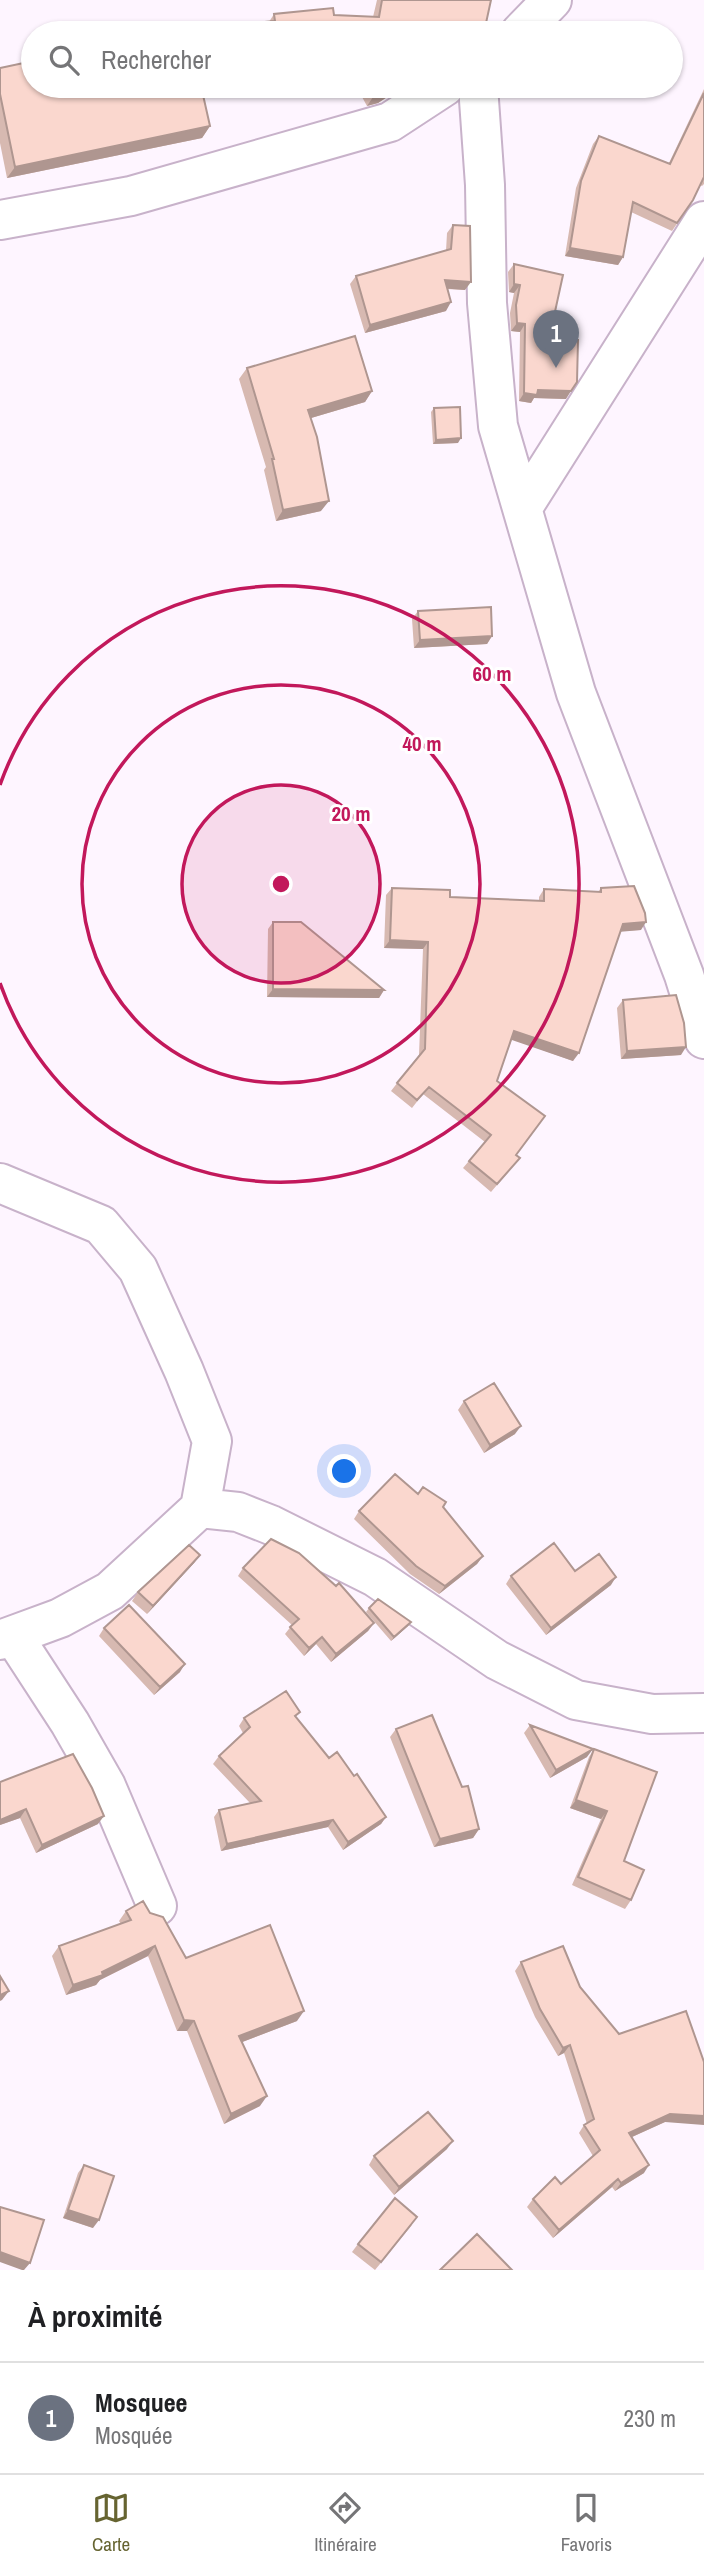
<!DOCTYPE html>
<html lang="fr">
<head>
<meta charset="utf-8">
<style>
	:root { --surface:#fff; --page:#f6f6f6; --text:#202124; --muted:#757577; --line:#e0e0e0; --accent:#666431 }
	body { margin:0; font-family:"Archivo Narrow",sans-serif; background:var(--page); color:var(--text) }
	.you { position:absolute; left:345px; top:1472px; width:24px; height:24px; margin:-18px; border:5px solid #fff; border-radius:50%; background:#1a73e8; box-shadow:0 0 0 10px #1a73e833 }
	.badge { display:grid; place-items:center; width:46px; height:46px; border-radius:50%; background:var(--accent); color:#fff; font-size:23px; font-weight:700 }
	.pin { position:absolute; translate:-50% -58px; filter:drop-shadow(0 2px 4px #0008) }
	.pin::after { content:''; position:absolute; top:37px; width:24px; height:21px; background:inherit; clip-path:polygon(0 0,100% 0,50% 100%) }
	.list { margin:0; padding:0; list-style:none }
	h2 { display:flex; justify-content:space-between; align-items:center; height:91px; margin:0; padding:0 28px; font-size:30px }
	h2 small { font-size:23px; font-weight:400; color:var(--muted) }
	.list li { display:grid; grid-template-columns:46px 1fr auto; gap:21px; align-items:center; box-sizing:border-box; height:112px; padding:0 28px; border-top:2px solid var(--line) }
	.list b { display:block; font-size:26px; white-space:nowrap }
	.list p { margin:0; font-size:23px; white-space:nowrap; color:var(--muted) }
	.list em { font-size:23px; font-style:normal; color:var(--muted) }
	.icon { flex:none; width:38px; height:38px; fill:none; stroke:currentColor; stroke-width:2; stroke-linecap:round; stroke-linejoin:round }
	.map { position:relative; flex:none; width:704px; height:2270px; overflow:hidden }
	.search { position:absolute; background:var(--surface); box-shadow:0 2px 5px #0004; left:21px; right:21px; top:21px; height:77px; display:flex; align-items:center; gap:18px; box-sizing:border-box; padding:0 24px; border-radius:38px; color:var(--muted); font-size:26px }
	.sheet { height:203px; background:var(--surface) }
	nav { display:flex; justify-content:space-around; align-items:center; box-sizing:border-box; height:98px; border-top:2px solid var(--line); background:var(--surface); font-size:19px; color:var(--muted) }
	nav a { display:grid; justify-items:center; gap:4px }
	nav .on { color:var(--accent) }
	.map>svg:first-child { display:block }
</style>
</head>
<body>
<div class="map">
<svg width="704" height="2270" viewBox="0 0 704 2270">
	<rect width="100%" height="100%" fill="#fef5ff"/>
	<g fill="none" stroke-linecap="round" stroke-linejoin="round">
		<g stroke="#c8b2ca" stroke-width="42">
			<path id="minor" d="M 520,33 L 552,0
				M 478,86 L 485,185 L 487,303 L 498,426 L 576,693 L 684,975 L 704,1039
				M 0,220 L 131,196 L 390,122 L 445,86
				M 523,507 L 704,221
				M 0,1183 L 101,1225 L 138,1269 L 184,1371 L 212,1441 L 200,1508
				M 14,1637 L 70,1723 L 106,1786 L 157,1906
				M 0,1640 L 60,1618 L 110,1591 L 200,1508 L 238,1512 L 271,1525 L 375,1577 L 497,1660 L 576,1700 L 652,1714 L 704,1713"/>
		</g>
		<use href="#minor" stroke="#fff" stroke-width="38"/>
	</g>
	<path fill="#d7b9b1" d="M 377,0 L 491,0 L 486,23 L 269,22 L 274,14 L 373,17 Z
		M 0,68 L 33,86 L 255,86 L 202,92 L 210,126 L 202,138 L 7,178 L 0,143 Z
		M 272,86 L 343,86 L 273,93 Z
		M 356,86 L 404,86 L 378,103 L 367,106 Z
		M 704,89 L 704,184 L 702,186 L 700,185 L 693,200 L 672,231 L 631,212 L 623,257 L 618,265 L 565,256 L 576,188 L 593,144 L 599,136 L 669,163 Z
		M 453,225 L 465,290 L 447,289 L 446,311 L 365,333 L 350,284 L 356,276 L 446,251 L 447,233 Z
		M 514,264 L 549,339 L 566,399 L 534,398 L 531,403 L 519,401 L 520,332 L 511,331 L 510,313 L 514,293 L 509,292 L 508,272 Z
		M 247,368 L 372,391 L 365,402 L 311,418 L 321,511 L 276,521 L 264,470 L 266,467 L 239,379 Z
		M 434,408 L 458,443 L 433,444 L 431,412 Z
		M 418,611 L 492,636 L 487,644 L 414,648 L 412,619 Z
		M 392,888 L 450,897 L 539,901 L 539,897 L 544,889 L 598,892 L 601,888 L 641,930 L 621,931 L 573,1061 L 512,1039 L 497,1081 L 516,1155 L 520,1158 L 491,1192 L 463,1168 L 485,1142 L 423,1094 L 412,1108 L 391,1091 L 419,1055 L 423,949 L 384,948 L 386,895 Z
		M 273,922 L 384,990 L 379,998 L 267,997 L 268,929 Z
		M 623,1000 L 681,1055 L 621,1059 L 617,1008 Z
		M 464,1401 L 515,1434 L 484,1453 L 458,1410 Z
		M 418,1494 L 483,1556 L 477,1564 L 439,1594 L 410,1574 L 354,1519 L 359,1511 Z
		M 200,1555 L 194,1563 L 147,1614 L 132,1601 L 138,1592 Z
		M 243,1568 L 374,1623 L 368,1631 L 331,1662 L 316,1644 L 304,1656 L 285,1634 L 292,1625 L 238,1576 Z
		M 575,1571 L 611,1585 L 546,1635 L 506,1584 L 511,1576 Z
		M 369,1608 L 411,1622 L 408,1626 L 391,1641 L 366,1612 Z
		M 104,1628 L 180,1672 L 154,1695 L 99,1636 Z
		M 244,1718 L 296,1718 L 329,1758 L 354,1776 L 386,1817 L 381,1824 L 343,1850 L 328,1827 L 221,1851 L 214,1817 L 219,1810 L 250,1803 L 213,1764 L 219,1756 L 243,1733 L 239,1726 Z
		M 530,1725 L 587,1757 L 550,1778 L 524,1733 Z
		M 396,1729 L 462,1787 L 479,1829 L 473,1838 L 434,1847 L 390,1737 Z
		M 594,1749 L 624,1861 L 631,1900 L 625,1909 L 572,1885 L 601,1819 L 570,1808 L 589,1757 Z
		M 0,1782 L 98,1824 L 36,1853 L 20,1818 L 0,1825 Z
		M 126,1911 L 150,1913 L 186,1958 L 297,2021 L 242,2042 L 260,2106 L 224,2124 L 187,2031 L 177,2031 L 148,1956 L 100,1980 L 96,1985 L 66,1995 L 52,1956 L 59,1946 L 121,1924 L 119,1921 Z
		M 521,1962 L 580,1987 L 665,2122 L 632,2137 L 644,2173 L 615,2191 L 612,2187 L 553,2238 L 527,2207 L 533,2199 L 561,2184 L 593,2156 L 579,2133 L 584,2125 L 587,2124 L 564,2053 L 558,2056 L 535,2017 L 515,1971 Z
		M 447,2149 L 394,2195 L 369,2165 L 374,2156 Z
		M 84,2165 L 93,2228 L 63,2218 L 78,2173 Z
		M 412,2225 L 375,2270 L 352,2252 L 358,2244 Z"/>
	<path fill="#af9690" d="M 197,86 L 255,86 L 192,93 Z
		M 278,86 L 343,86 L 273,93 Z
		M 395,86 L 404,86 L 378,103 L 367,106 L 375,94 Z
		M 210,126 L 202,138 L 7,178 L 15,167 Z
		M 570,248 L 623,257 L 618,265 L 565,256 Z
		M 445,280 L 471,282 L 465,290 L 439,288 Z
		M 514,284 L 520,285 L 514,293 L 509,292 Z
		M 451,302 L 446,311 L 365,333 L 370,325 Z
		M 517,323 L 525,324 L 520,332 L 511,331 Z
		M 538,390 L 571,391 L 566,399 L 534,398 L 531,403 L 519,401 L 524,393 Z
		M 372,391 L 365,402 L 301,421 L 308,410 Z
		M 461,438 L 458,443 L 433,444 L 436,440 Z
		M 329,501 L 321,511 L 276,521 L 283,510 Z
		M 492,636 L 487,644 L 414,648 L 420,640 Z
		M 646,922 L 641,930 L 618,932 L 623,924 Z
		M 390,940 L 428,942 L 423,949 L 384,948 Z
		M 273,989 L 384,990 L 379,998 L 267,997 Z
		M 514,1031 L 579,1053 L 573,1061 L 509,1039 Z
		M 686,1047 L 681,1055 L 621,1059 L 627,1051 Z
		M 521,1426 L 515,1434 L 484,1453 L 490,1445 Z
		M 200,1555 L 194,1563 L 147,1614 L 153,1606 Z
		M 483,1556 L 477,1564 L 439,1594 L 445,1586 Z
		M 616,1577 L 611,1585 L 546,1635 L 551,1628 Z
		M 411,1622 L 408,1626 L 391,1641 L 394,1637 Z
		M 374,1623 L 368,1631 L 331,1662 L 336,1654 Z
		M 322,1637 L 316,1644 L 304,1656 L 309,1648 Z
		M 185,1664 L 180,1672 L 154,1695 L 160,1687 Z
		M 593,1749 L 587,1757 L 550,1778 L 556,1770 Z
		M 576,1800 L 607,1811 L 601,1819 L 570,1808 Z
		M 26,1809 L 20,1818 L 0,1825 L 0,1820 Z
		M 104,1816 L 98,1824 L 36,1853 L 42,1845 Z
		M 386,1817 L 381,1824 L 343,1850 L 348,1842 Z
		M 333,1820 L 328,1827 L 221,1851 L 227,1844 Z
		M 479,1829 L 473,1838 L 434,1847 L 440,1839 Z
		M 155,1946 L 148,1956 L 100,1980 L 96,1985 L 66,1995 L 73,1985 Z
		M 9,1991 L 2,2000 L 0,2001 L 0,1995 Z
		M 304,2011 L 297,2021 L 232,2046 L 239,2036 Z
		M 184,2020 L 194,2021 L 187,2031 L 177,2031 Z
		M 570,2045 L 564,2053 L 558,2056 L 563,2048 Z
		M 267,2096 L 260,2106 L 224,2124 L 231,2114 Z
		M 670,2114 L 704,2116 L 704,2125 L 665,2122 L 623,2141 L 629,2133 Z
		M 453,2141 L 447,2149 L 394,2195 L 399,2187 Z
		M 649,2165 L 644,2173 L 615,2191 L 621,2183 Z
		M 618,2179 L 612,2187 L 553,2238 L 559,2230 Z
		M 68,2210 L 99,2220 L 93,2228 L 63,2218 Z
		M 0,2252 L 30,2263 L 24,2270 L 22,2270 L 0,2262 Z"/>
	<path fill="#fad7ce" stroke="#af9690" stroke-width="2" d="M 382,0 L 491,0 L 486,23 L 491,33 L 167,33 L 189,29 L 275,21 L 274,14 L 333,8 L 334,15 L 379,17 Z
		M 33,61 L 33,86 L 201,86 L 210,126 L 15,167 L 0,94 L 0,68 Z
		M 370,86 L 395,86 L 385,91 L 375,94 Z
		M 704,93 L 704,177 L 693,200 L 677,223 L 633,202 L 623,257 L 570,248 L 581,181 L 599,136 L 670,164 Z
		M 453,225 L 470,226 L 471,282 L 445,280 L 451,302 L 370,325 L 356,276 L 451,249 Z
		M 514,264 L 563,275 L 549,339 L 578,340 L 577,382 L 571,391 L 538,390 L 537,395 L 524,393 L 525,324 L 517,323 L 516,305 L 520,285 L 514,284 Z
		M 355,336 L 372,391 L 308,410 L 317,437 L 329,501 L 283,510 L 272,459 L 274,459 L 247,368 Z
		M 460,407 L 461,438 L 436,440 L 434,408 Z
		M 491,607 L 492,636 L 420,640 L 418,611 Z
		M 634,886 L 645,913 L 646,922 L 623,924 L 579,1053 L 514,1031 L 497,1081 L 545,1116 L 516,1155 L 520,1158 L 497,1184 L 469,1161 L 491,1135 L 429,1087 L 417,1100 L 397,1083 L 425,1049 L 428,942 L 390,940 L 392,888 L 450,890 L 450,897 L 544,901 L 544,889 L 601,892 L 601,888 Z
		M 273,922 L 301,922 L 384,990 L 273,989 Z
		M 676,995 L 684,1023 L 686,1047 L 627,1051 L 623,1000 Z
		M 494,1383 L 521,1426 L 490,1445 L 464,1401 Z
		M 395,1474 L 418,1494 L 423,1487 L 446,1502 L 443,1507 L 483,1556 L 445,1586 L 416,1566 L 359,1511 Z
		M 271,1539 L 299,1553 L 336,1586 L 339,1583 L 374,1623 L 336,1654 L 322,1637 L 309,1648 L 290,1627 L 299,1619 L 243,1568 Z
		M 554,1543 L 575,1571 L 599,1554 L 616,1577 L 551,1628 L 511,1576 Z
		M 189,1545 L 200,1555 L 153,1606 L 138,1592 Z
		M 378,1599 L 411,1622 L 394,1637 L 369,1608 Z
		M 129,1605 L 185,1664 L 160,1687 L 104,1628 Z
		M 286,1691 L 300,1712 L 295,1716 L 329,1758 L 337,1752 L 354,1776 L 357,1774 L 386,1817 L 348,1842 L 333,1820 L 227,1844 L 219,1810 L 261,1801 L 219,1756 L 250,1727 L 244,1718 Z
		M 432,1715 L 462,1787 L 468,1786 L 479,1829 L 440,1839 L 396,1729 Z
		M 530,1725 L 593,1749 L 556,1770 Z
		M 594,1749 L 657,1772 L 624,1861 L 644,1870 L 631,1900 L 578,1877 L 607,1811 L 576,1800 Z
		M 73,1754 L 92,1788 L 104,1816 L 42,1845 L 26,1809 L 0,1820 L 0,1782 Z
		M 143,1901 L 150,1913 L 163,1917 L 186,1958 L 270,1925 L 304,2011 L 239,2036 L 267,2096 L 231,2114 L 194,2021 L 184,2020 L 155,1946 L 102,1972 L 103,1975 L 73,1985 L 59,1946 L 131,1920 L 126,1911 Z
		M 563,1946 L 580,1987 L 619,2034 L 686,2011 L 704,2062 L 704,2116 L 670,2114 L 629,2133 L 649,2165 L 621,2183 L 618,2179 L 559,2230 L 533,2199 L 555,2177 L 561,2184 L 600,2150 L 584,2125 L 594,2119 L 570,2045 L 563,2048 L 540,2009 L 521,1962 Z
		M 0,1976 L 9,1991 L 0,1995 Z
		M 428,2112 L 453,2141 L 399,2187 L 374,2156 Z
		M 84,2165 L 114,2176 L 99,2220 L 68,2210 Z
		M 395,2198 L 417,2217 L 381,2262 L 358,2244 Z
		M 0,2207 L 44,2220 L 30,2263 L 0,2252 Z
		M 477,2234 L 512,2270 L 440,2270 Z"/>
	<circle cx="281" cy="884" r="99" fill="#c2185b" fill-opacity=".12"/>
	<g fill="none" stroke="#c2185b" stroke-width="3.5">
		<circle cx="281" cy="884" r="99"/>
		<circle cx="281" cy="884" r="199"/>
		<path d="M0 785A298 298 0 1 1 0 983"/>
	</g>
	<circle cx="281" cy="884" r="10" fill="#c2185b" stroke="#fff" stroke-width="3.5"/>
	<g font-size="21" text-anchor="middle" font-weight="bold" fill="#c2185b" stroke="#fff" stroke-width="6" stroke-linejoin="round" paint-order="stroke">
		<text x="492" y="681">60 m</text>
		<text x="422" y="751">40 m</text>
		<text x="351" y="821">20 m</text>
	</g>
</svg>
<div class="you"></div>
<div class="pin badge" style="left:556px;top:368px;background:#6b7280">1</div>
<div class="search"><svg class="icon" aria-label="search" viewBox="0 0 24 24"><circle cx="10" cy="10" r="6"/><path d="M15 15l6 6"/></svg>Rechercher</div>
</div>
<section class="sheet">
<h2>À proximité<small></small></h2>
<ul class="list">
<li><span class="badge" style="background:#6b7280">1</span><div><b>Mosquee</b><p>Mosquée</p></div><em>230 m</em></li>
</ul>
</section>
<nav>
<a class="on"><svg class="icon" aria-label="map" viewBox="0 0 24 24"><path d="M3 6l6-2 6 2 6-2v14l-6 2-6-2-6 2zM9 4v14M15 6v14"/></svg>Carte</a>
<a><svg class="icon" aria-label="directions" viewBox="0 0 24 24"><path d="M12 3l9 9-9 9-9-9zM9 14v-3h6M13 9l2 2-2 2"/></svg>Itinéraire</a>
<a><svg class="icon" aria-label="saved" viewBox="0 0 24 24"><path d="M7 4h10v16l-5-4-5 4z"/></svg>Favoris</a>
</nav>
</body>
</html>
